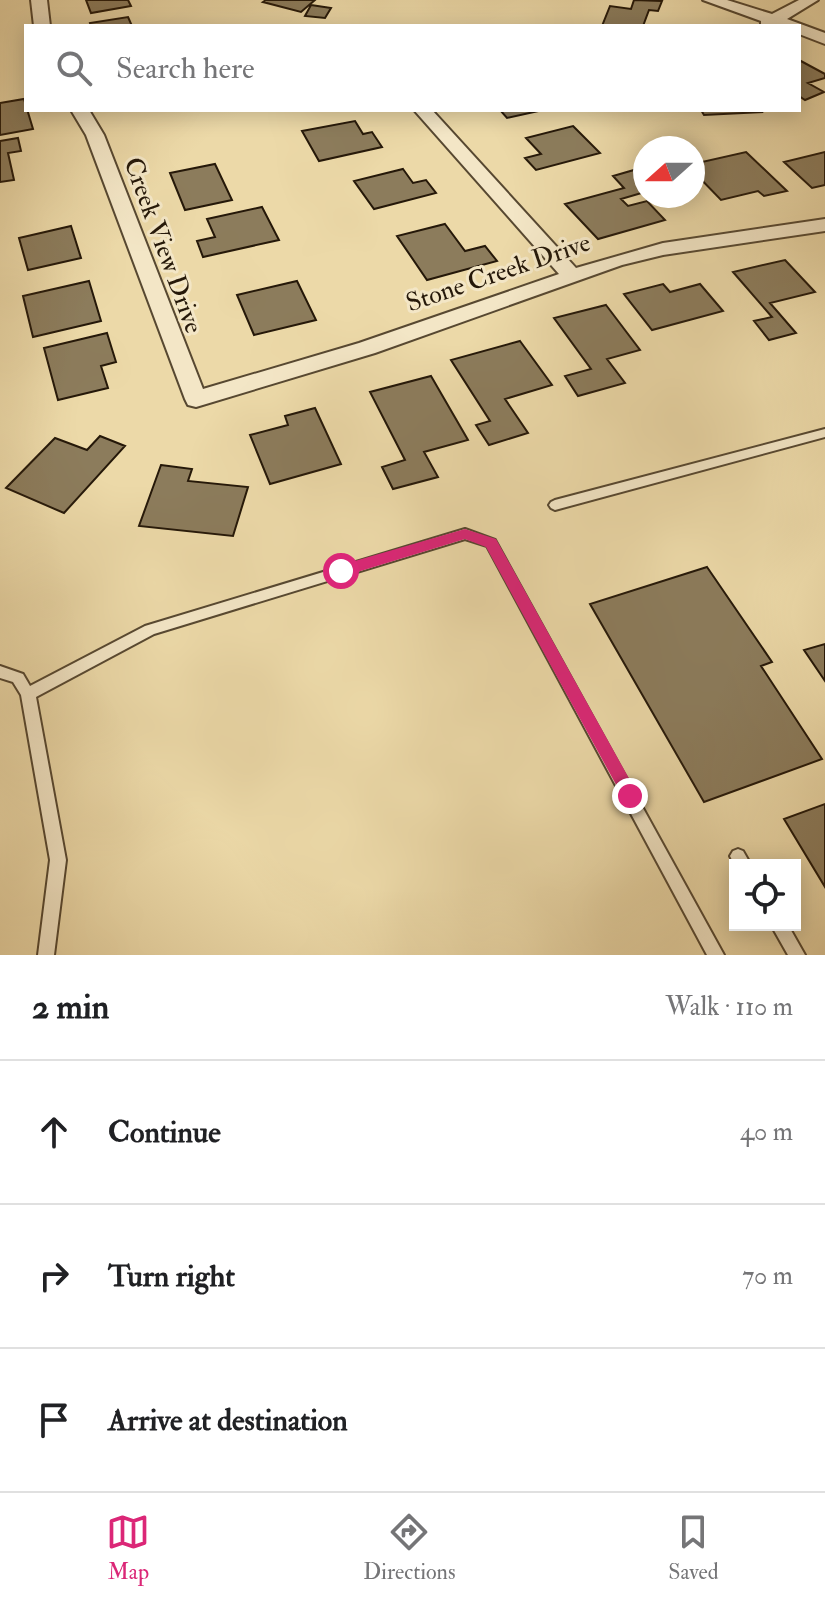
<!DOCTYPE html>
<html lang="en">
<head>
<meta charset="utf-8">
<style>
	:root { --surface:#fff; --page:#f2f2f2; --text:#202124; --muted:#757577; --line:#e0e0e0; --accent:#db2777 }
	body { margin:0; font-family:"IM FELL Double Pica",serif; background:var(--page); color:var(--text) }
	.controls { position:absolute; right:24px; bottom:24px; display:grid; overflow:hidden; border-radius:0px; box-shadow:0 4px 20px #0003 }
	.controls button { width:72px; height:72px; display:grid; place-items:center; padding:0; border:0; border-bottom:2px solid var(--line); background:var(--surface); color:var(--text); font:40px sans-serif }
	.compass { position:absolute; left:633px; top:136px; width:72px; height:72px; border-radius:50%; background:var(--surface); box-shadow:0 4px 20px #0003; rotate:249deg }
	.stop { position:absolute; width:24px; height:24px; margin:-18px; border:6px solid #db2777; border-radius:50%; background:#fff }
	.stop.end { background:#db2777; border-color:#fff; box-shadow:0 2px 8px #0008 }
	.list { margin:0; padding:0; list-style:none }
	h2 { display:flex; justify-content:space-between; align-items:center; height:104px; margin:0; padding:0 32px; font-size:34px }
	h2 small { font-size:26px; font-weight:400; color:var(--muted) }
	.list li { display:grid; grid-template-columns:52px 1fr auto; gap:24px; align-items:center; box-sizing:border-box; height:144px; padding:0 32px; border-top:2px solid var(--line) }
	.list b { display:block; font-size:30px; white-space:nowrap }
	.list em { font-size:26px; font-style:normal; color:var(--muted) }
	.icon { flex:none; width:44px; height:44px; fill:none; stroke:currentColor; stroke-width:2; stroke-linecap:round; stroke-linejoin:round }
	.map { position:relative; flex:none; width:825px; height:955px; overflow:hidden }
	.search { position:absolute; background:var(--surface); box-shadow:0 4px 20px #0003; left:24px; right:24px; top:24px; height:88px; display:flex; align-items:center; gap:20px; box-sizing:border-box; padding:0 28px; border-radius:0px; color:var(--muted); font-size:30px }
	.sheet { height:536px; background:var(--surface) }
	nav { display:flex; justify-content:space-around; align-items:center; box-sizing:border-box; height:112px; border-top:2px solid var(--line); background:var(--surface); font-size:22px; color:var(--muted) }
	nav a { display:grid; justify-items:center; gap:4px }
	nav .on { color:var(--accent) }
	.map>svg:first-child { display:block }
</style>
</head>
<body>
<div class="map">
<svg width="825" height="955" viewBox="0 0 825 955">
	<rect width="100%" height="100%" fill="#ecd9a8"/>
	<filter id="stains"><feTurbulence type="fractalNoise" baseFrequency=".0025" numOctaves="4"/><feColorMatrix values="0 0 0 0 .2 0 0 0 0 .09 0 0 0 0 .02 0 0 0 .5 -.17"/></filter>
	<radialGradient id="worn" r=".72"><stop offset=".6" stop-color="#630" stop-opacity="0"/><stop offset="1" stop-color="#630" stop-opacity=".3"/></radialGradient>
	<path fill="#8c7c5c" stroke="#251809" stroke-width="2" d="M 86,0 L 128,0 L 131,6 L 91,13 Z
		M 266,0 L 315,0 L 301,12 L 263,2 Z
		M 634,0 L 662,1 L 658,11 L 649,10 L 643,26 L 602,26 L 610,6 L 631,9 Z
		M 311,5 L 331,8 L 325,18 L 305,16 Z
		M 128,17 L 132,26 L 91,26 L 90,23 Z
		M 799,60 L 825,74 L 825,78 L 808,83 L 824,92 L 805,100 L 799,96 Z
		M 24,99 L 33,129 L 0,135 L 0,103 Z
		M 500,110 L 543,110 L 507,118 Z
		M 701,110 L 761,110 L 762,112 L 704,115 Z
		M 355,121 L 363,134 L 372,132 L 382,147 L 319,161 L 302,131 Z
		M 573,126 L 600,153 L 536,170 L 525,158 L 541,154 L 526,138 Z
		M 18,138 L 21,151 L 8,153 L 14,180 L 0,182 L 0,141 Z
		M 746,152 L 787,191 L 764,196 L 758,191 L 721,200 L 693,171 L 693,164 Z
		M 825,152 L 825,185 L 812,188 L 784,162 Z
		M 215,164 L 232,200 L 185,210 L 170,173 Z
		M 403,169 L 413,183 L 426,180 L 436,193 L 374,209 L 354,181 Z
		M 634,170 L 645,182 L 645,192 L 621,199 L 628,206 L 647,201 L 665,220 L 598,239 L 565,204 L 624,188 L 613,176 Z
		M 262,207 L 279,240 L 203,257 L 197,241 L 215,237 L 207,219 Z
		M 445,224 L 465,251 L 485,246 L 497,261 L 427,280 L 397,236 Z
		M 71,226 L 81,258 L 28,270 L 19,238 Z
		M 785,260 L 815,292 L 770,303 L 796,333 L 769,340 L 754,321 L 772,317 L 733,272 Z
		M 89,281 L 101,321 L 33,337 L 23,296 Z
		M 297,281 L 316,320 L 254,335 L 237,295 Z
		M 663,284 L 670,292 L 700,284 L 723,311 L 652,330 L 624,294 Z
		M 606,305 L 640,350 L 607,359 L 625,383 L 578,396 L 565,376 L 591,369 L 554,318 Z
		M 107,333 L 116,362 L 101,366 L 108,388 L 58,400 L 44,348 Z
		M 520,341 L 552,385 L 505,399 L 528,433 L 489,445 L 476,425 L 490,421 L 451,360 Z
		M 431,376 L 468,440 L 424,452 L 438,477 L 393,489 L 382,467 L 405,460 L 370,392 Z
		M 315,408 L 341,464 L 270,484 L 250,435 L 288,425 L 285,416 Z
		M 100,436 L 125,446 L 64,513 L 6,488 L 55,438 L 87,450 Z
		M 161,465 L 192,469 L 188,481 L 248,487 L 233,536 L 139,526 Z
		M 707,567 L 772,662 L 761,666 L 822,759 L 704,802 L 590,604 Z
		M 825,644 L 825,681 L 804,650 Z
		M 825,804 L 825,887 L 784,819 Z"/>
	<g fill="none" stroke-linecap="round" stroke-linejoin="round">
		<g stroke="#574831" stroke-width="4">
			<path id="service" d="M 825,429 L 825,437 L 555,510 L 551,508 L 549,505 L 551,502 L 555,500 Z
				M 465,529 L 495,540 L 724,955 L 707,955 L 487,546 L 465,539 L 154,634 L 36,697 L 66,860 L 54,955 L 38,955 L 50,860 L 21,695 L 13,682 L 0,678 L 0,666 L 23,674 L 30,686 L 145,626 Z
				M 738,849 L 743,851 L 751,865 L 735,866 L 730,856 L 733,851 Z
				M 771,925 L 788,925 L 805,955 L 788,955 Z"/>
		</g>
		<g stroke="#574831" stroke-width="4">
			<path id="minor" d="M 31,0 L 47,0 L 50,26 L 34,26 Z
				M 703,0 L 727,0 L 772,14 L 799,0 L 818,0 L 787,19 L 825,33 L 825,44 L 799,34 L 799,26 L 761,26 L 761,21 Z
				M 71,110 L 89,110 L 104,135 L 203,389 L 359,343 L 559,274 L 414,110 L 432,110 L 576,268 L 663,243 L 825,219 L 825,231 L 663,255 L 622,265 L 375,353 L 196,407 L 188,405 L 185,399 L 86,135 Z"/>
		</g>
		<use href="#service" fill="#f3e6c6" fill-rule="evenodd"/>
		<use href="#minor" fill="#f3e6c6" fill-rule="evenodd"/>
	</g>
	<path fill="#db2777" d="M 465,529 L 496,539 L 636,791 L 636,801 L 625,801 L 486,547 L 465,539 L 341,577 L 334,571 L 341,565 Z"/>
	<g text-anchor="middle" stroke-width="6" stroke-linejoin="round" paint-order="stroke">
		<g font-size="26" fill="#251809" stroke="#f3e6c6">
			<text transform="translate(164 245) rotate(70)" y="9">Creek View Drive</text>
			<text transform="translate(498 272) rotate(-19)" y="9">Stone Creek Drive</text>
		</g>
	</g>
	<rect width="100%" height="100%" filter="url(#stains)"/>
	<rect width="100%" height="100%" fill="url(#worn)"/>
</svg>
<div class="controls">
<button><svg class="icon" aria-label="locate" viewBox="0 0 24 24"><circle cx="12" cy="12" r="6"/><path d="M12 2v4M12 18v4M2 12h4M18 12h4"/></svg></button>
</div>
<svg class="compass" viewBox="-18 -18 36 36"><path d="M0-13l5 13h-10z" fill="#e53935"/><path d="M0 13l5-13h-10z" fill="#757577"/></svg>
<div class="stop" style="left:341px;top:571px"></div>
<div class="stop end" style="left:630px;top:796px"></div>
<div class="search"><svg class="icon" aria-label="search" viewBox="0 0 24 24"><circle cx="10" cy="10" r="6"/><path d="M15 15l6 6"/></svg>Search here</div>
</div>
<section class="sheet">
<h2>2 min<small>Walk · 110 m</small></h2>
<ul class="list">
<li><svg class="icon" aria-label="ahead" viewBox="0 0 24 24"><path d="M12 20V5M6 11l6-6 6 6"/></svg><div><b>Continue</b></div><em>40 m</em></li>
<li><svg class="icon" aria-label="right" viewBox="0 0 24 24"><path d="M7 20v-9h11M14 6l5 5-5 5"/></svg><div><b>Turn right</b></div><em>70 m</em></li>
<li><svg class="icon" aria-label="arrive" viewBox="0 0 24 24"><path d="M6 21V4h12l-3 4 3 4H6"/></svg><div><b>Arrive at destination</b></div></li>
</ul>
</section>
<nav>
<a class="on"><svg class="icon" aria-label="map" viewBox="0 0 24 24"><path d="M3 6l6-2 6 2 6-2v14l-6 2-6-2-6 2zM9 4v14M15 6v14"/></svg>Map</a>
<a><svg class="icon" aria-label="directions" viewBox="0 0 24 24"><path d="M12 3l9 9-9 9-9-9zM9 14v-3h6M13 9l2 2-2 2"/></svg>Directions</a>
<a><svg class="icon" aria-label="saved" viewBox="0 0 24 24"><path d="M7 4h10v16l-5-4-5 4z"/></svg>Saved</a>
</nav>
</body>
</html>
